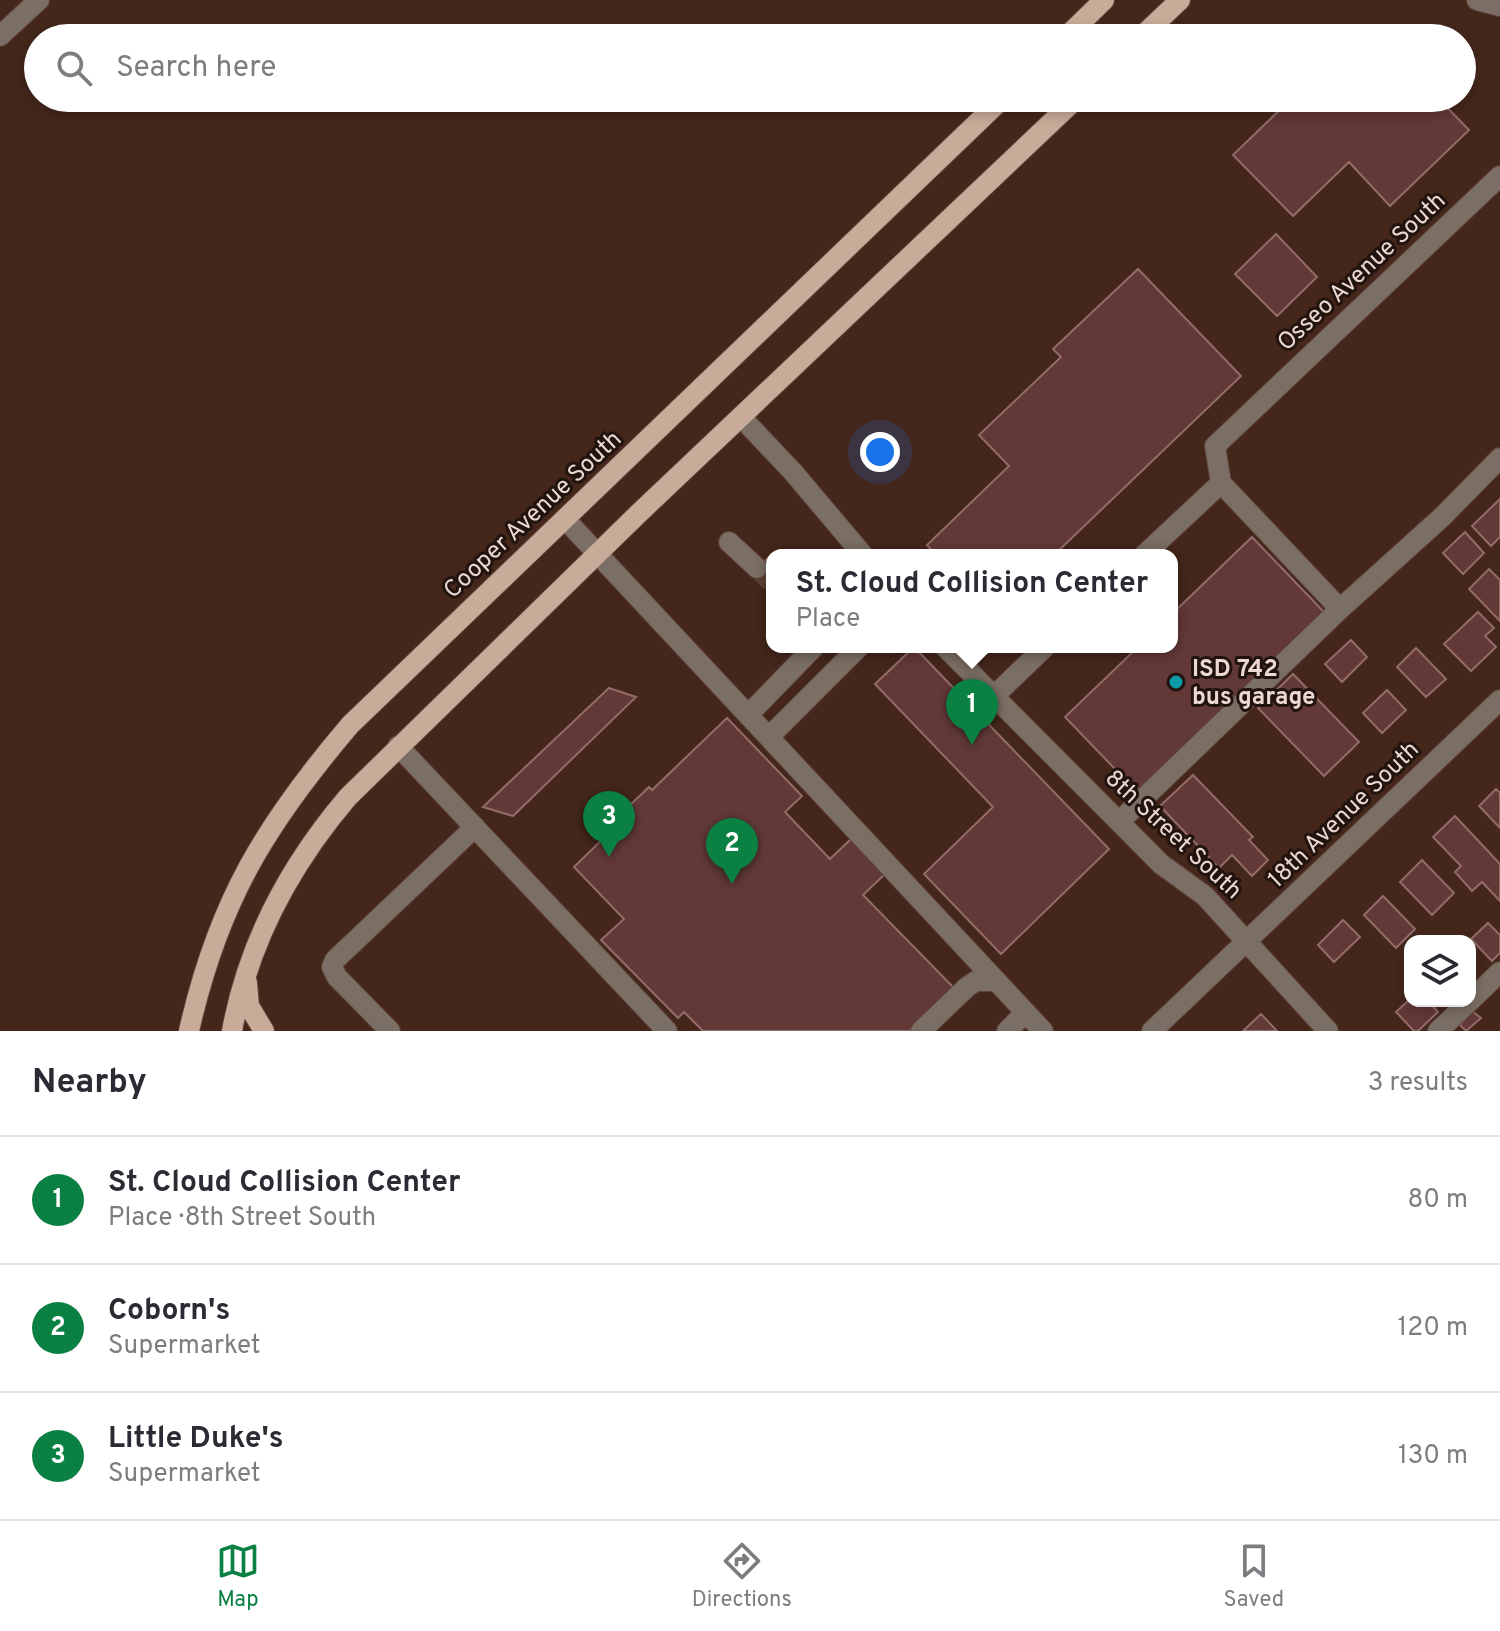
<!DOCTYPE html>
<html lang="en">
<head>
<meta charset="utf-8">
<style>
	:root { --surface:#fff; --page:#f7f7f7; --text:#2b2b33; --muted:#7c7c81; --line:#e1e1e2; --accent:#0b8043 }
	body { margin:0; font-family:Overpass,sans-serif; background:var(--page); color:var(--text) }
	.controls { position:absolute; right:24px; bottom:24px; display:grid; overflow:hidden; border-radius:16px; box-shadow:0 4px 12px #0003 }
	.controls button { width:72px; height:72px; display:grid; place-items:center; padding:0; border:0; border-bottom:2px solid var(--line); background:var(--surface); color:var(--text); font:40px sans-serif }
	.you { position:absolute; left:880px; top:452px; width:28px; height:28px; margin:-20px; border:6px solid #fff; border-radius:50%; background:#1a73e8; box-shadow:0 0 0 12px #1a73e833 }
	.badge { display:grid; place-items:center; width:52px; height:52px; border-radius:50%; background:var(--accent); color:#fff; font-size:26px; font-weight:700 }
	.pin { position:absolute; translate:-50% -66px; filter:drop-shadow(0 2px 4px #0008) }
	.pin::after { content:''; position:absolute; top:42px; width:28px; height:24px; background:inherit; clip-path:polygon(0 0,100% 0,50% 100%) }
	.popup { position:absolute; left:766px; top:549px; width:412px; height:104px; box-sizing:border-box; display:grid; place-content:center; border-radius:16px; background:var(--surface); filter:drop-shadow(0 2px 6px #0005); font-size:26px; white-space:nowrap; color:var(--muted) }
	.popup b { font-size:30px; color:var(--text) }
	.popup::after { content:''; position:absolute; left:50%; top:100%; margin-left:-16px; border:16px solid transparent; border-top-color:var(--surface) }
	.list { margin:0; padding:0; list-style:none }
	h2 { display:flex; justify-content:space-between; align-items:center; height:104px; margin:0; padding:0 32px; font-size:34px }
	h2 small { font-size:26px; font-weight:400; color:var(--muted) }
	.list li { display:grid; grid-template-columns:52px 1fr auto; gap:24px; align-items:center; box-sizing:border-box; height:128px; padding:0 32px; border-top:2px solid var(--line) }
	.list b { display:block; font-size:30px; white-space:nowrap }
	.list p { margin:0; font-size:26px; white-space:nowrap; color:var(--muted) }
	.list em { font-size:26px; font-style:normal; color:var(--muted) }
	.icon { flex:none; width:44px; height:44px; fill:none; stroke:currentColor; stroke-width:2; stroke-linecap:round; stroke-linejoin:round }
	.map { position:relative; flex:none; width:1500px; height:1031px; overflow:hidden }
	.search { position:absolute; background:var(--surface); box-shadow:0 4px 12px #0003; left:24px; right:24px; top:24px; height:88px; display:flex; align-items:center; gap:20px; box-sizing:border-box; padding:0 28px; border-radius:44px; color:var(--muted); font-size:30px }
	.sheet { height:488px; background:var(--surface) }
	nav { display:flex; justify-content:space-around; align-items:center; box-sizing:border-box; height:112px; border-top:2px solid var(--line); background:var(--surface); font-size:22px; color:var(--muted) }
	nav a { display:grid; justify-items:center; gap:4px }
	nav .on { color:var(--accent) }
	.map>svg:first-child { display:block }
</style>
</head>
<body>
<div class="map">
<svg width="1500" height="1031" viewBox="0 0 1500 1031">
	<rect width="100%" height="100%" fill="#44261b"/>
	<path fill="#623937" stroke="#926c69" stroke-width="2" d="M 1292,98 L 1438,98 L 1469,130 L 1390,206 L 1349,162 L 1293,216 L 1233,155 Z
		M 1276,234 L 1317,277 L 1277,316 L 1235,274 Z
		M 1138,269 L 1241,376 L 1054,555 L 936,555 L 927,545 L 1009,466 L 979,435 L 1061,357 L 1053,349 Z
		M 1500,499 L 1500,537 L 1491,546 L 1472,526 Z
		M 1465,532 L 1484,553 L 1463,574 L 1443,553 Z
		M 1252,537 L 1324,612 L 1137,792 L 1065,717 L 1138,647 L 1172,647 L 1172,614 Z
		M 772,554 L 773,555 L 772,593 L 753,573 Z
		M 1489,569 L 1500,580 L 1500,621 L 1469,589 Z
		M 1478,612 L 1494,628 L 1485,636 L 1496,647 L 1471,671 L 1444,644 Z
		M 1351,640 L 1367,657 L 1342,682 L 1325,664 Z
		M 914,647 L 1109,849 L 1001,954 L 924,874 L 993,807 L 875,684 Z
		M 1416,648 L 1446,679 L 1426,697 L 1397,667 Z
		M 1293,674 L 1359,742 L 1324,776 L 1258,708 Z
		M 609,688 L 636,697 L 513,816 L 483,807 Z
		M 1387,690 L 1406,710 L 1382,733 L 1363,713 Z
		M 727,718 L 802,796 L 785,812 L 830,859 L 851,839 L 885,874 L 863,895 L 954,988 L 909,1031 L 703,1031 L 684,1012 L 678,1018 L 601,940 L 624,919 L 574,867 L 611,831 L 607,827 L 649,787 L 652,790 Z
		M 1193,775 L 1253,837 L 1249,840 L 1268,860 L 1252,876 L 1232,855 L 1219,868 L 1160,806 Z
		M 1496,789 L 1500,793 L 1500,828 L 1479,806 Z
		M 1455,816 L 1500,864 L 1500,901 L 1482,882 L 1472,891 L 1455,872 L 1461,866 L 1433,837 Z
		M 1422,860 L 1454,893 L 1432,915 L 1400,882 Z
		M 1383,896 L 1415,929 L 1396,948 L 1364,915 Z
		M 1343,920 L 1360,937 L 1334,962 L 1318,945 Z
		M 1488,923 L 1500,935 L 1500,953 L 1492,961 L 1471,939 Z
		M 1410,999 L 1428,1001 L 1438,1012 L 1418,1031 L 1414,1031 L 1396,1012 Z
		M 1472,1011 L 1481,1018 L 1466,1031 L 1460,1025 Z
		M 1261,1014 L 1277,1031 L 1243,1031 Z"/>
	<g fill="none" stroke-linecap="round" stroke-linejoin="round">
		<path stroke="#5d4136" stroke-width="20" stroke-dasharray="20 10" stroke-linecap="butt" d="M 757,568 L 772,583"/>
		<g stroke="#5f4238" stroke-width="22">
			<path id="minor" d="M 1477,0 L 1500,6
				M 0,36 L 39,0
				M 741,417 L 793,472 L 863,555
				M 1221,483 L 1215,446 L 1500,176
				M 565,519 L 1043,1031
				M 729,542 L 757,568
				M 1340,609 L 1442,517 L 1500,458
				M 945,647 L 1161,864 L 1205,896 L 1328,1031
				M 994,696 L 1045,647
				M 748,715 L 814,647
				M 769,737 L 859,647
				M 398,746 L 667,1031
				M 1119,822 L 1340,609 L 1221,483 L 1144,555
				M 1470,1001 L 1500,972
				M 390,1031 L 337,977 L 332,967 L 335,960 L 475,827
				M 921,1031 L 967,987 L 976,981 L 995,981
				M 1007,1031 L 1025,1013
				M 1152,1031 L 1500,700
				M 1438,1031 L 1470,1001"/>
		</g>
		<g stroke="#5f4238" stroke-width="22">
			<path id="major" d="M 1065,38 L 1104,0
				M 1140,38 L 1180,0
				M 247,983 L 249,1006 L 264,1031
				M 189,1031 C 218,902 265,825 350,725 L 1003,98
				M 232,1031 C 248,943 291,864 348,797 L 637,515 L 1077,98"/>
		</g>
		<use href="#minor" stroke="#7b6e64" stroke-width="20"/>
		<use href="#major" stroke="#c8ac99" stroke-width="20"/>
	</g>
	<circle fill="#0f9aa8" stroke="#21130e" stroke-width="3" cx="1176" cy="682" r="8"/>
	<g text-anchor="middle" stroke-width="6" stroke-linejoin="round" paint-order="stroke">
		<g font-size="24" fill="#ecd8d1" stroke="#21130e">
			<text transform="translate(1361 271) rotate(-43)" y="8">Osseo Avenue South</text>
			<text transform="translate(532 514) rotate(-43)" y="8">Cooper Avenue South</text>
			<text transform="translate(1343 814) rotate(-44)" y="8">18th Avenue South</text>
			<text transform="translate(1174 834) rotate(43)" y="8">8th Street South</text>
		</g>
		<g font-size="24" font-weight="bold" fill="#ecd8d1" stroke="#21130e" text-anchor="start">
			<text x="1192" y="676">ISD 742<tspan x="1192" dy="28">bus garage</tspan></text>
		</g>
	</g>
</svg>
<div class="controls">
<button><svg class="icon" aria-label="layers" viewBox="0 0 24 24"><path d="M12 4l9 5-9 5-9-5zM3 14l9 5 9-5"/></svg></button>
</div>
<div class="you"></div>
<div class="pin badge" style="left:972px;top:745px">1</div>
<div class="popup"><b>St. Cloud Collision Center</b>Place</div>
<div class="pin badge" style="left:732px;top:884px">2</div>
<div class="pin badge" style="left:609px;top:857px">3</div>
<div class="search"><svg class="icon" aria-label="search" viewBox="0 0 24 24"><circle cx="10" cy="10" r="6"/><path d="M15 15l6 6"/></svg>Search here</div>
</div>
<section class="sheet">
<h2>Nearby<small>3 results</small></h2>
<ul class="list">
<li><span class="badge">1</span><div><b>St. Cloud Collision Center</b><p>Place · 8th Street South</p></div><em>80 m</em></li>
<li><span class="badge">2</span><div><b>Coborn's</b><p>Supermarket</p></div><em>120 m</em></li>
<li><span class="badge">3</span><div><b>Little Duke's</b><p>Supermarket</p></div><em>130 m</em></li>
</ul>
</section>
<nav>
<a class="on"><svg class="icon" aria-label="map" viewBox="0 0 24 24"><path d="M3 6l6-2 6 2 6-2v14l-6 2-6-2-6 2zM9 4v14M15 6v14"/></svg>Map</a>
<a><svg class="icon" aria-label="directions" viewBox="0 0 24 24"><path d="M12 3l9 9-9 9-9-9zM9 14v-3h6M13 9l2 2-2 2"/></svg>Directions</a>
<a><svg class="icon" aria-label="saved" viewBox="0 0 24 24"><path d="M7 4h10v16l-5-4-5 4z"/></svg>Saved</a>
</nav>
</body>
</html>
